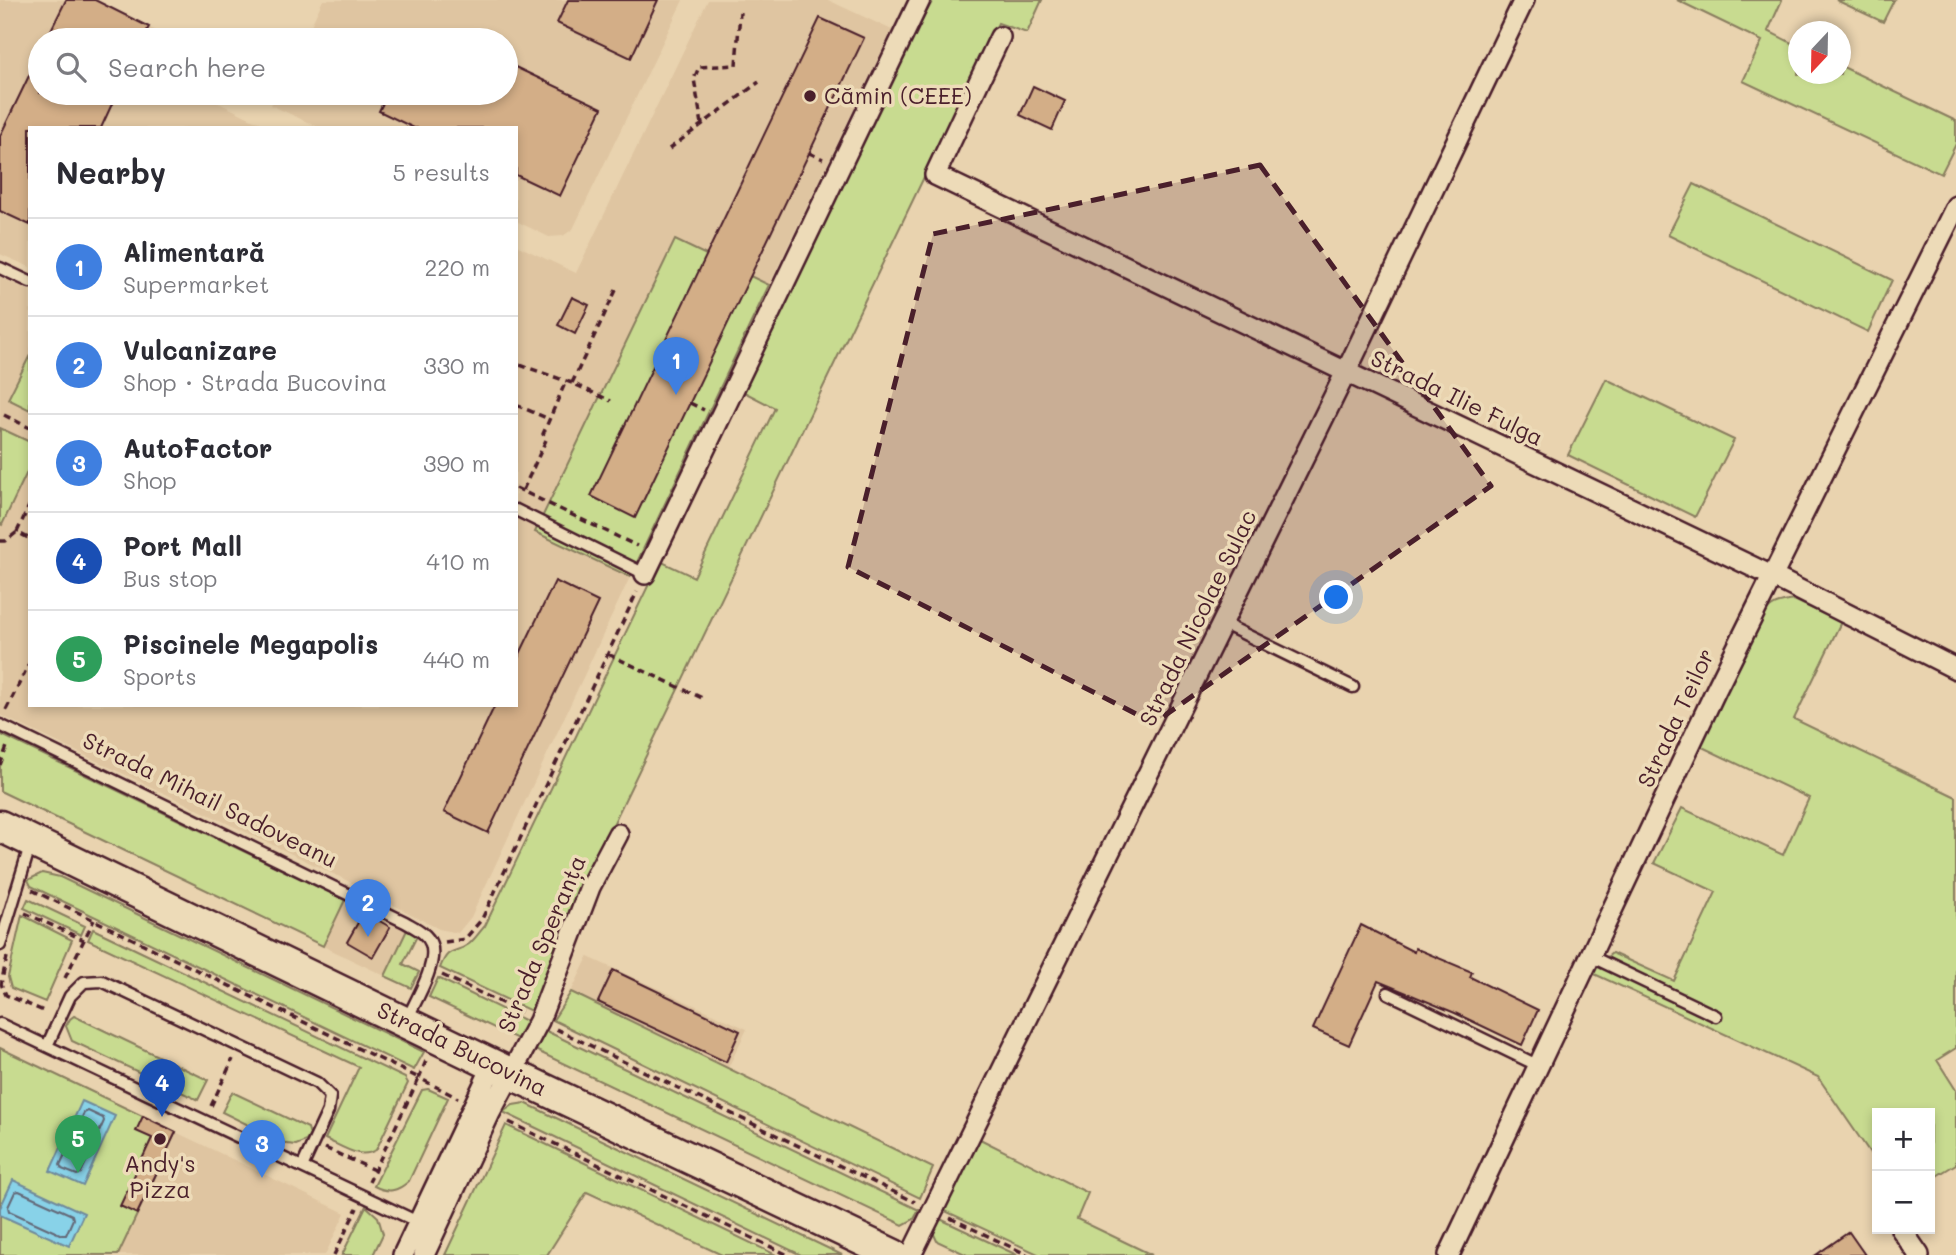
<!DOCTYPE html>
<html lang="en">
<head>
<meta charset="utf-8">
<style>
	:root { --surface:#fff; --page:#f7f7f7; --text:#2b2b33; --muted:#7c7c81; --line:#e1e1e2; --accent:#d93025 }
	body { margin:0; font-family:Mali,sans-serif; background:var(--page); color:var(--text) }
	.controls { position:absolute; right:21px; bottom:21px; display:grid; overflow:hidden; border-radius:0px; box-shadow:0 4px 10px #0003 }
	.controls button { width:63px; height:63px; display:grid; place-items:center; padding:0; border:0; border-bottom:2px solid var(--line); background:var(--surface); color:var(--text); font:35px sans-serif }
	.compass { position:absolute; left:1788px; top:21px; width:63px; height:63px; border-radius:50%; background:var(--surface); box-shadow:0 4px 10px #0003; rotate:202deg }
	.you { position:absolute; left:1337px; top:598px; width:24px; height:24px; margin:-18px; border:5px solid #fff; border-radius:50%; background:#1a73e8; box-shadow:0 0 0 10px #1a73e833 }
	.badge { display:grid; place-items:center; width:46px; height:46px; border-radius:50%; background:var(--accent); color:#fff; font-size:23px; font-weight:700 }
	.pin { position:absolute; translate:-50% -58px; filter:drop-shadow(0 2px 4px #0008) }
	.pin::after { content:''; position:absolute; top:37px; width:24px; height:21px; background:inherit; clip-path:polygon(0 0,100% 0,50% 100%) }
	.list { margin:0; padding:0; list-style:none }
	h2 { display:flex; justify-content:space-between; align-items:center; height:91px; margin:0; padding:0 28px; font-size:30px }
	h2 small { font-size:23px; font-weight:400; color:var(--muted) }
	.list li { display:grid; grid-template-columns:46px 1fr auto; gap:21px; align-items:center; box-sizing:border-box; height:98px; padding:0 28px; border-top:2px solid var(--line) }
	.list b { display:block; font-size:26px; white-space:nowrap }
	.list p { margin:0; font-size:23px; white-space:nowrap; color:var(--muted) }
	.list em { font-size:23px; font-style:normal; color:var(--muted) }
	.icon { flex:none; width:38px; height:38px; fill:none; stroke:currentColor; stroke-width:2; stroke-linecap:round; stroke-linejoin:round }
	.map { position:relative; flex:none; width:1956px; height:1255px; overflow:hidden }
	.search { position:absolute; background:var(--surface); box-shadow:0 4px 10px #0003; left:28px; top:28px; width:490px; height:77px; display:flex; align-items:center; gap:18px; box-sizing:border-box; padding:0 24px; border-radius:38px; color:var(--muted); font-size:26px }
	.panel { position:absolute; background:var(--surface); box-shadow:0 4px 10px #0003; left:28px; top:126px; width:490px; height:581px; border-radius:0px }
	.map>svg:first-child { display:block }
</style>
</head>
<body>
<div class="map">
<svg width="1956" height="1255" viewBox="0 0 1956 1255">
	<rect width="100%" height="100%" fill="#e9d3af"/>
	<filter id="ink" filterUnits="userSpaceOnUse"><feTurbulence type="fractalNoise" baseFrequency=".0143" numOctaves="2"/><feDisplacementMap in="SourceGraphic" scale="14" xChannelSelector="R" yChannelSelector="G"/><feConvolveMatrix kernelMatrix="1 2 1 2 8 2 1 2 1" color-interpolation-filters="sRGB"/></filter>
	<g filter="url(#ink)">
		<path fill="#dfc5a1" d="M 0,0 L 95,0 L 158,32 L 154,40 L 40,40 L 40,93 L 198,93 L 271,128 L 30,128 L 30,267 L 0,254 Z
			M 323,0 L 683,0 L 573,229 L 563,236 L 549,237 L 516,221 L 516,128 L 320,128 L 271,105 L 278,93 L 506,93 L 506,40 L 304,40 Z
			M 708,0 L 828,0 L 892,30 L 769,285 L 675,241 L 535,532 L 630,577 L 471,917 L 458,933 L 439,929 L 342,878 L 0,715 L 0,277 L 30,291 L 30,705 L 516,705 L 516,245 L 576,273 Z
			M 345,900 L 407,930 L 385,976 L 323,946 Z
			M 588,957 L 747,1029 L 728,1068 L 571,992 Z
			M 0,1048 L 345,1213 L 325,1255 L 0,1255 Z"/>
		<path fill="#c8db90" stroke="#897d5e" stroke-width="2" d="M 933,0 L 1042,0 L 1027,33 L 998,23 L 583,887 L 533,1012 L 440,968 C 449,945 454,955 469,944 C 475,939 480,931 485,926 L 660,561 L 694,577 L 775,408 L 742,391 L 916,31 Z
			M 1677,0 L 1782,0 L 1768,31 L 1798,46 L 1798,74 L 1840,74 L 1841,66 L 1956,121 L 1956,144 L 1941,174 L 1743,81 L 1762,41 Z
			M 1836,0 L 1894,0 L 1883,22 Z
			M 1694,184 L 1892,280 L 1868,332 L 1668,235 Z
			M 675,240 L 769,285 L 630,577 L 535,532 Z
			M 30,355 L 30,410 L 8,399 Z
			M 1606,379 L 1734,440 L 1695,517 L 1568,455 Z
			M 0,428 L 30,442 L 30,466 L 2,525 L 0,524 Z
			M 1794,600 L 1841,622 L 1794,719 L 1956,797 L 1956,1048 L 1937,1060 L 1956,1090 L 1956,1164 L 1930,1180 L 1930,1113 L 1877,1113 L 1877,1163 L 1818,1077 L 1590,972 L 1612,953 L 1674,981 L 1716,892 L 1654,863 L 1682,808 L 1783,855 L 1809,798 L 1700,746 L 1761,618 C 1771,603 1778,603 1794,600 Z
			M 0,734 L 345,900 L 323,946 L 0,791 Z
			M 42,873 L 60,877 L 424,1052 L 414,1070 L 31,886 L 28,880 Z
			M 28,899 L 85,926 L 81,935 L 24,908 Z
			M 22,915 L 72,940 L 45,1002 L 11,988 L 8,977 Z
			M 93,929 L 405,1078 L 408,1083 L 376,1150 C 359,1160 342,1146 325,1139 L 359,1067 L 88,940 Z
			M 407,930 L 417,936 L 403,964 L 419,972 L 411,988 L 385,976 Z
			M 438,978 L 532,1024 L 524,1042 L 429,997 Z
			M 571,992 L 933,1168 L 920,1198 L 553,1020 Z
			M 74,1016 L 208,1080 L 198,1100 L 72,1041 L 66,1026 L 70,1019 Z
			M 544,1030 L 919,1210 L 914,1219 L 903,1225 L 535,1050 Z
			M 0,1048 L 176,1132 L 118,1255 L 0,1255 Z
			M 428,1089 L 448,1098 L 409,1181 C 397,1192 388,1193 374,1186 L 422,1090 Z
			M 232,1092 L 308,1128 L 310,1135 L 306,1141 L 296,1145 L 287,1144 L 222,1112 Z
			M 525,1103 L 842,1255 L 801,1255 L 503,1112 L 513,1105 Z
			M 506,1125 L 776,1255 L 722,1255 L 587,1192 L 547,1255 L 445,1255 Z
			M 980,1139 L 1088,1193 L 1077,1219 L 1152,1255 L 1040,1255 L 943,1210 L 970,1156 Z
			M 366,1206 L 378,1217 L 383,1234 L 373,1255 L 342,1255 Z
			M 938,1218 L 1017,1255 L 967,1255 L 937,1241 L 932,1230 Z"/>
		<path fill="#88d2e8" stroke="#6f8a9c" stroke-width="2" d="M 82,1101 L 115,1116 L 83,1186 L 50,1171 Z
			M 13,1180 L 84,1213 L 69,1246 L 0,1215 L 0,1208 Z"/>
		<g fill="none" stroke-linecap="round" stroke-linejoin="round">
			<path stroke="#636777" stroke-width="2" d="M 88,1111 L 103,1118 L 104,1121 L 81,1173 L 77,1175 L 62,1169 L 60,1165 L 84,1113 Z
				M 19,1191 L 72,1215 L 73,1219 L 66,1235 L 62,1235 L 9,1211 L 8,1207 L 15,1192 Z"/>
		</g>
		<path fill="#d3ae87" stroke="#4a1f2b" stroke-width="2" d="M 66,0 L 95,0 L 149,27 L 142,40 L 46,40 Z
			M 568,0 L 658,0 L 631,58 L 557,23 Z
			M 820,18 L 864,38 L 635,518 L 591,496 Z
			M 40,53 L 40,93 L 117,93 L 101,128 L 30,128 L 30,225 L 0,211 L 0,136 Z
			M 513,66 L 602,108 L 560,196 L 516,175 L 516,128 L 414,128 L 379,111 L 388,93 L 506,93 L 506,82 Z
			M 1033,86 L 1065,101 L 1052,130 L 1020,115 Z
			M 572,297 L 589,305 L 575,334 L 558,325 Z
			M 555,581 L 598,602 L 488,833 L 444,812 L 495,705 L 516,705 L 516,662 Z
			M 364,912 L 390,927 L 373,957 L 347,942 Z
			M 1361,925 L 1414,952 L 1415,948 L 1472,972 L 1470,977 L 1538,1010 L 1522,1045 L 1455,1013 L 1378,981 L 1349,1045 L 1313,1029 Z
			M 613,970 L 740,1031 L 726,1062 L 598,1002 Z
			M 143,1116 L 176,1132 L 137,1214 L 120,1206 L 152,1138 L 136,1131 Z
			M 1849,1232 L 1865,1255 L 1816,1255 Z"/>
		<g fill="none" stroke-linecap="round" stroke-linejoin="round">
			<g stroke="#4a1f2b" stroke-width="15">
				<path id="service" d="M 0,268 L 30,282
					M 516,510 L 645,574
					M 1222,623 L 1353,687
					M 0,725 L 405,922 C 415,928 427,933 431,944 C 438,964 416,1000 407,1019
					M 0,945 L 30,846
					M 1590,956 L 1716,1016
					M 1388,993 L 1539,1066
					M 0,1024 L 420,1223
					M 47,1046 L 70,996 L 84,982 L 102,981 L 317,1083 L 330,1096 L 328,1111 L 302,1167"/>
			</g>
			<g stroke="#4a1f2b" stroke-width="24">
				<path id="minor" d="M 1000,37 L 935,175 L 1772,576 L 1956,669
					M 645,574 L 920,0
					M 1901,1229 L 1919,1255
					M 403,1255 L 493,1065
					M 424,1255 L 490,1113 L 539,1021 L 590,887 L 618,834
					M 911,1255 L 1346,372 L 1524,0
					M 1449,1255 L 1716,690 L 1956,206"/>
			</g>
			<g stroke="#4a1f2b" stroke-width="35">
				<path id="primary" d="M 0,826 L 493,1065 L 894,1255"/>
			</g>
			<path stroke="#4a1f2b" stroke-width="3.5" stroke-dasharray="7 5" stroke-linecap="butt" d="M 702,124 L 694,79 L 699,67 L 736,65 L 740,12
				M 669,149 L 759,82
				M 809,153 L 823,159
				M 520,365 L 572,383 L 611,401
				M 572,383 L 617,288
				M 690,403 L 704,410
				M 516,405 L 549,419
				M 4,415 L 30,428
				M 516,488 L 637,546
				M 523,490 L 546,440 L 543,434 L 566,381
				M 30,504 L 17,532 L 30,539
				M 0,541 L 6,541 L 17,532
				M 608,654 L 702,698
				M 6,710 L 30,662
				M 0,765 L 8,744
				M 32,890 L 419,1078 L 369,1182
				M 25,913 L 84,940
				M 445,942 L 465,939 L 482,919 L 637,592
				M 7,957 L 1,984 L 6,995 L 46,1012
				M 442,975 L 521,1012
				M 65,978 L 94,920
				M 556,1029 L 915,1202
				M 426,1061 L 419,1078 L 458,1098
				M 211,1106 L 233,1059
				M 509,1122 L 788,1255
				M 325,1148 L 374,1170
				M 950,1218 L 1028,1255
				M 334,1255 L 357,1208"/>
			<use href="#service" stroke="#eddbb8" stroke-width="10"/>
			<use href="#minor" stroke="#eddbb8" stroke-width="19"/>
			<use href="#primary" stroke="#eddbb8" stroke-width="30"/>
		</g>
	</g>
	<path fill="#4a1f2b" fill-opacity="0.2" stroke="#4a1f2b" stroke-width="5" stroke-dasharray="14 9" stroke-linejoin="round" d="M 1260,165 L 1491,486 L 1154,723 L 848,567 L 933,234 Z"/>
	<g fill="#4a1f2b" stroke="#eddbb8" stroke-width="2.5">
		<circle cx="810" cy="96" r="7"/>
		<circle cx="160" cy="1139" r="7"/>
	</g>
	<g text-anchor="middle" stroke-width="7" stroke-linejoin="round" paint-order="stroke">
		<g font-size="23" fill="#4a1f2b" stroke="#eddbb8" text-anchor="start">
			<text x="824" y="104">Cămin (CEEE)</text>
			<text x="160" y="1172" text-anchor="middle">Andy's<tspan x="160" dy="26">Pizza</tspan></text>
		</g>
		<g font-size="23" fill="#4a1f2b" stroke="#eddbb8">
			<text transform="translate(1457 398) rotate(26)" y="8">Strada Ilie Fulga</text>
			<text transform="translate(1198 618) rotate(-64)" y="8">Strada Nicolae Sulac</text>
			<text transform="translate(1676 718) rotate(-65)" y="8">Strada Teilor</text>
			<text transform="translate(210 800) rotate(26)" y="8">Strada Mihail Sadoveanu</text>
			<text transform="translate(542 944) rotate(-67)" y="8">Strada Speranța</text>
			<text transform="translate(462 1049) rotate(26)" y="8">Strada Bucovina</text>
		</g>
	</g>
</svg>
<div class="controls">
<button>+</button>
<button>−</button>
</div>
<svg class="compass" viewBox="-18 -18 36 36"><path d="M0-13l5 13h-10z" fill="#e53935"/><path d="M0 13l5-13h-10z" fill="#7c7c81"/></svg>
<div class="you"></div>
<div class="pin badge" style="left:676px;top:395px;background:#3f7fe0">1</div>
<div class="pin badge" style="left:368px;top:937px;background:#3f7fe0">2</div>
<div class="pin badge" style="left:262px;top:1178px;background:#3f7fe0">3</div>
<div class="pin badge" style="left:162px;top:1117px;background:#1a4fb4">4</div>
<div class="pin badge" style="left:78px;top:1173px;background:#2e9e5b">5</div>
<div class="search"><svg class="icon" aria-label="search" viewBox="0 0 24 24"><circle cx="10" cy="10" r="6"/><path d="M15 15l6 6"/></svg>Search here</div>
<section class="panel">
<h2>Nearby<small>5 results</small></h2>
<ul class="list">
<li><span class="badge" style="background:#3f7fe0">1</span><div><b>Alimentară</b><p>Supermarket</p></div><em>220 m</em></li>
<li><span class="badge" style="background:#3f7fe0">2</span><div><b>Vulcanizare</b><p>Shop · Strada Bucovina</p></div><em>330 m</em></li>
<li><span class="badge" style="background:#3f7fe0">3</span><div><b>AutoFactor</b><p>Shop</p></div><em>390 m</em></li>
<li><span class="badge" style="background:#1a4fb4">4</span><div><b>Port Mall</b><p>Bus stop</p></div><em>410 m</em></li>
<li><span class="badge" style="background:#2e9e5b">5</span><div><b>Piscinele Megapolis</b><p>Sports</p></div><em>440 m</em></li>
</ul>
</section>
</div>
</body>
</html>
